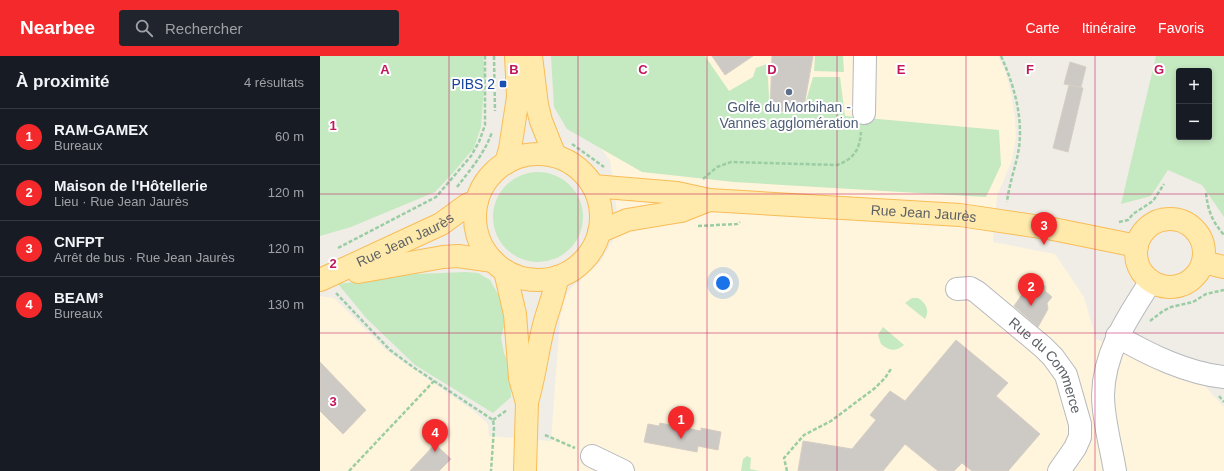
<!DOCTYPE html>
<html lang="fr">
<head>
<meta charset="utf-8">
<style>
	:root { --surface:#171b24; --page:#20242c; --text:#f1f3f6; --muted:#9ea1a6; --line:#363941; --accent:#f3292c }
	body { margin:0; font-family:Helvetica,sans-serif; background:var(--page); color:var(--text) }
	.controls { position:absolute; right:12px; top:12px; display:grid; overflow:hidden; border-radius:4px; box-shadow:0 2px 6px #0003 }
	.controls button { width:36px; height:36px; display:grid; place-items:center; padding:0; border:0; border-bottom:1px solid var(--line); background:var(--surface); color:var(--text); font:20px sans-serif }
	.you { position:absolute; left:403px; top:227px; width:14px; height:14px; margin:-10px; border:3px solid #fff; border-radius:50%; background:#1a73e8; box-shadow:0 0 0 6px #1a73e833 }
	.badge { display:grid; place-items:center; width:26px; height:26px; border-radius:50%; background:var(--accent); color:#fff; font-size:13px; font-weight:700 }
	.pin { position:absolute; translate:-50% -33px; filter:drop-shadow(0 1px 2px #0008) }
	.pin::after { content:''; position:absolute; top:21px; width:14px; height:12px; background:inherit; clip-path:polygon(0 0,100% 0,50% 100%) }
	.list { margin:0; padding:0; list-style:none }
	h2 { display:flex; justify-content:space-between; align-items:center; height:52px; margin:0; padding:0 16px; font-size:17px }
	h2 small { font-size:13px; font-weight:400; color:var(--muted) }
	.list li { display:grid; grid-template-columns:26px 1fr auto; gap:12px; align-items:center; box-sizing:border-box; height:56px; padding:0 16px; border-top:1px solid var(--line) }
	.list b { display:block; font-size:15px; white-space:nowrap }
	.list p { margin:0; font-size:13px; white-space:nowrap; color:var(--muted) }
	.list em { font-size:13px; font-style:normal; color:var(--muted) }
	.icon { flex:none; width:22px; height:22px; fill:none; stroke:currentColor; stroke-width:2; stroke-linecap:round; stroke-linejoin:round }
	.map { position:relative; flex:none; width:904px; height:415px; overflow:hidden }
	header { display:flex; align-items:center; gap:24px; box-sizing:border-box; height:56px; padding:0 20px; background:var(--accent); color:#fff }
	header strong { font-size:19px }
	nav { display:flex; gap:22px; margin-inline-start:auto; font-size:14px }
	.search { width:280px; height:36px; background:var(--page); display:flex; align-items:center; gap:10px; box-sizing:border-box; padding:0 14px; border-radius:4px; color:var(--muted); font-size:15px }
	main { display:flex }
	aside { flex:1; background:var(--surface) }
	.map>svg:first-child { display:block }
</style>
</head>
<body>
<header>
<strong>Nearbee</strong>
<div class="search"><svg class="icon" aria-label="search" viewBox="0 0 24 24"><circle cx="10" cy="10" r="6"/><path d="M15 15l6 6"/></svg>Rechercher</div>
<nav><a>Carte</a><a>Itinéraire</a><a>Favoris</a></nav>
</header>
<main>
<aside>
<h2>À proximité<small>4 résultats</small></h2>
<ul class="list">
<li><span class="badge">1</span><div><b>RAM-GAMEX</b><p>Bureaux</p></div><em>60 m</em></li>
<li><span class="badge">2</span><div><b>Maison de l'Hôtellerie</b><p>Lieu · Rue Jean Jaurès</p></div><em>120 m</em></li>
<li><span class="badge">3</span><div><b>CNFPT</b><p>Arrêt de bus · Rue Jean Jaurès</p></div><em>120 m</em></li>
<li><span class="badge">4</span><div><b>BEAM³</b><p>Bureaux</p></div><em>130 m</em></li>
</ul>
</aside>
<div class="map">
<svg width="904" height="415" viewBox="0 0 904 415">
	<rect width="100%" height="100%" fill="#f0ede6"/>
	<path fill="#fff4dc" d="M 254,0 L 678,0 L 685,14 L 691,37 L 695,63 L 696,81 L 692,104 L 677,140 L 673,186 L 735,198 L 764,241 L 776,283 L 877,322 L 904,351 L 904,415 L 0,415 L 0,240 L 14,242 L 66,294 L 155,356 L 168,368 L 169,380 L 231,385 L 240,262 L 244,243 L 250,233 L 280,206 L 297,178 L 297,156 L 290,104 L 269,77 Z"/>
	<path fill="#c5e9c1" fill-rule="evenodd" d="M 0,0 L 163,0 L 165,20 L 161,71 L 154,92 L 132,118 L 115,136 L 31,171 L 0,180 Z
		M 231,0 L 385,0 L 409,35 L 433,21 L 436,12 L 447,8 L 450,56 L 496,58 L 496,47 L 486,45 L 493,21 L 520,21 L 525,60 L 679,74 L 681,109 L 666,141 L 414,126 L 322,116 L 247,73 L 234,51 Z
		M 495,0 L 523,0 L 524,16 L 494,15 Z
		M 836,0 L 904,0 L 904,161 L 882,129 L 848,114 L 831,140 L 801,148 ZM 859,15 L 889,15 L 889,81 L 859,81 Z
		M173 161a45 45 0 1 1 90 0a45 45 0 1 1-90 0Z
		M 146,216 L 158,217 L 170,224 L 183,247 L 186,262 L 181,282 L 184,297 L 190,312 L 191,341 L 173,357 L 95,309 L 47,263 L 18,228 L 96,218 Z
		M 592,242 L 598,242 C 606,247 610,254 605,263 L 585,247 Z
		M 563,271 L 584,289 C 576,296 569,295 561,288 L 558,279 Z
		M 427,400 L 431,402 L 430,413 L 439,415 L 421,415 L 423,403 Z"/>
	<path fill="#cdc9c5" stroke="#d6cec3" d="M 392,0 L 433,0 L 405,19 Z
		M 452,0 L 493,0 L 483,56 L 450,55 Z
		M 750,6 L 766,11 L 761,31 L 744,28 Z
		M 749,29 L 763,32 L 748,96 L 733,92 Z
		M 717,225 L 718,230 L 725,230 L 725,235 L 732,241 L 727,247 L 728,253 L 718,271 L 694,250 L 705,234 L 703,227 Z
		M 636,284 L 688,327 L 676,340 L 720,378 L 688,415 L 652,415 L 642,407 L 634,415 L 618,415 L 585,388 L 563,415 L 478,415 L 483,385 L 532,393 L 556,364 L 550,359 L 570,335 L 585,345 Z
		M 0,306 L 46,354 L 23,378 L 0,355 Z
		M 340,367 L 381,375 L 381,372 L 401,376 L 398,394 L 378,390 L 377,396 L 324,386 L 328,368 L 339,370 Z
		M 115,388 L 131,403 L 119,415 L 90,415 Z"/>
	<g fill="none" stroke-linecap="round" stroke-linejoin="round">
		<g stroke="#b6b9bd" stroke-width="24">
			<g id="minor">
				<path d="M 544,57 L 545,0"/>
				<path id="s1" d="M 637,233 L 650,232 L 657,236 L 723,291 L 733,301 L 746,319 L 760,368 L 760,381 L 755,392 L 739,415"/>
				<path d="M 797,280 C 827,298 869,318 904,321"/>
				<path d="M 272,400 L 303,415"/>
				<path d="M 795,415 C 791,390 783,364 783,339 C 784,295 808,261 831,225"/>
			</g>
		</g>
		<g stroke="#f9bc56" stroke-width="24">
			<g id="major">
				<path d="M 211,0 L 217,49 L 221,65 L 235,100"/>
				<circle cx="218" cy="161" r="63"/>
				<path d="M 186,107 L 190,93 L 198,41 L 196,0"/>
				<path id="s2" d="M 273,130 L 357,137 L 389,144 L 640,159 L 728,172 L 817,190"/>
				<circle cx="850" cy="197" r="34"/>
				<path d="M 279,176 L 307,164 L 361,155 L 389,144"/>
				<path d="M 883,206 L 904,211"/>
				<path d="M 185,215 L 195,258 L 200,322 L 207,347 L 205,415"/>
				<path d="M 38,216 L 123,201 L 138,200 L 173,205"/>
				<path id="s3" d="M 0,224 L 121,168 L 147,149 L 157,145"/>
				<path d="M 207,346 C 215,320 217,295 224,269 C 228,253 235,238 237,221"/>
			</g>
		</g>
		<path stroke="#9bcda5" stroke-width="2.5" stroke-dasharray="4 2" stroke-linecap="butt" d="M 174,0 L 175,55
			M 681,0 C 694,29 703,60 699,92 C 696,110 689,128 687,146
			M 252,88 L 284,111
			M 383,123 L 397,111 L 411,106 L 517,109 C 534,103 540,93 541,76
			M 137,131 C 150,114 165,97 172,76
			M 886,137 C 888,155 892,165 904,179
			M 799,166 L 808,164 L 813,158 L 833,145 L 844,128
			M 378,170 L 417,168 L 420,166
			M 18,192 L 116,141 L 151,100 L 159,86 L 165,69 L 165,0
			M 16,237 L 70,294 L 93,311 L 173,364 L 174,372 L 171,415
			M 830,265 L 843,255 L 851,251 L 873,246 L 886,238 L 904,234
			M 899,340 L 904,346
			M 173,364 L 187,354
			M 225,379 L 255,392
			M 29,415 L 114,325
			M 467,415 L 464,402 L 484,379 L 511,365 L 555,332 L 565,322 L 571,313"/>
		<use href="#minor" stroke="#fff" stroke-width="22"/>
		<use href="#major" stroke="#ffeaac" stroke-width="22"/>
	</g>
	<path fill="none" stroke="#c2185b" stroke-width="1" stroke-opacity="0.55" d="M 129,0 L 129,415M 258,0 L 258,415M 387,0 L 387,415M 517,0 L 517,415M 646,0 L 646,415M 775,0 L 775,415M 0,138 L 904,138M 0,277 L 904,277"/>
	<rect fill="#1a4fb4" stroke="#fff" stroke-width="1.5" x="179" y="24" width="8" height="8" rx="2"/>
	<circle fill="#5c6f8a" stroke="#fff" stroke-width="1.5" cx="469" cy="36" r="4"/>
	<g text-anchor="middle" stroke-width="4" stroke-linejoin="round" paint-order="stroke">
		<g font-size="14" fill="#164399" stroke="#fff" text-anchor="end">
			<text x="175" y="33">PIBS 2</text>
		</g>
		<g font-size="14" fill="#4e5e75" stroke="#fff">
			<text x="469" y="56">Golfe du Morbihan -<tspan x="469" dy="16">Vannes agglomération</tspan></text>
		</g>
		<g font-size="14" fill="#5d6267" stroke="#fff">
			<text dy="5" stroke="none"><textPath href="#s2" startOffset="332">Rue Jean Jaurès</textPath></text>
			<text dy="5" stroke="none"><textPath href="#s3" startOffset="94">Rue Jean Jaurès</textPath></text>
			<text dy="5" stroke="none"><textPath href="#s1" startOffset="124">Rue du Commerce</textPath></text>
		</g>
	</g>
	<g font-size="13" text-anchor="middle" font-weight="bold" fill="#c2185b" stroke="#fff" stroke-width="4" stroke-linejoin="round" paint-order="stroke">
		<text x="65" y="18">A</text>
		<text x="194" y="18">B</text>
		<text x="323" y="18">C</text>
		<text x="452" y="18">D</text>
		<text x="581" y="18">E</text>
		<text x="710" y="18">F</text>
		<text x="839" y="18">G</text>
		<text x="13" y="74">1</text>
		<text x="13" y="212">2</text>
		<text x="13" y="350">3</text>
	</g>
</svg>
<div class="controls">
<button>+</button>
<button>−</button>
</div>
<div class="you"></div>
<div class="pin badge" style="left:361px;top:383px">1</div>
<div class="pin badge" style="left:711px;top:250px">2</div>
<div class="pin badge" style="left:724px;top:189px">3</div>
<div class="pin badge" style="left:115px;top:396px">4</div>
</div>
</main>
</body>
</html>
